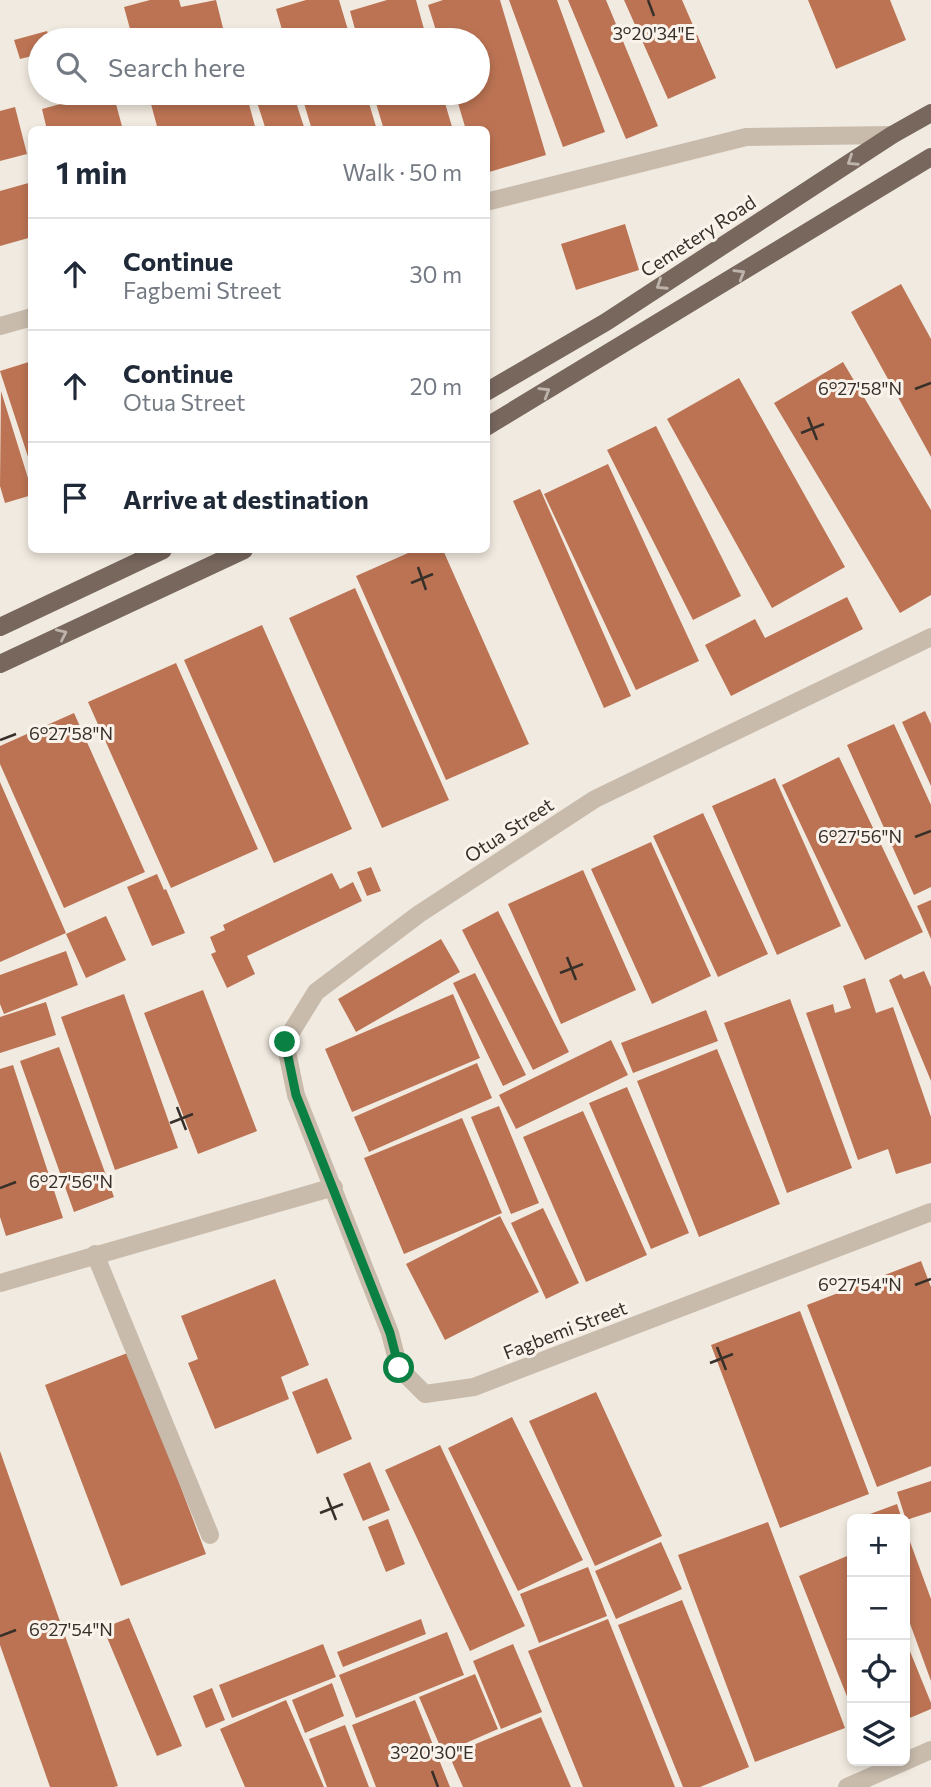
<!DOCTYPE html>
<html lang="en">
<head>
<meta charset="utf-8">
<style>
	:root { --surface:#fff; --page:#f6f6f7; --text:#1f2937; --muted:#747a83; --line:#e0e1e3 }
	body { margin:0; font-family:Commissioner,sans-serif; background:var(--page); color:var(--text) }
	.controls { position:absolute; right:21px; bottom:21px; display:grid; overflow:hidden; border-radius:10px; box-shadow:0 4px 10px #0003 }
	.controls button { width:63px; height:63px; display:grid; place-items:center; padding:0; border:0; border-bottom:2px solid var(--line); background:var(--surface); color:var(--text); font:35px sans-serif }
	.stop { position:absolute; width:21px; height:21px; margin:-16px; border:5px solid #0b8043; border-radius:50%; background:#fff }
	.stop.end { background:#0b8043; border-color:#fff; box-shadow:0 2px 7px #0008 }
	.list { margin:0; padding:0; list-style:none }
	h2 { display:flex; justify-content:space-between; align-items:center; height:91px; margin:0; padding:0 28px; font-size:30px }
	h2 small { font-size:23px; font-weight:400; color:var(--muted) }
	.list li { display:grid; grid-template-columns:46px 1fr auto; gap:21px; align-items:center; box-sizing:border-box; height:112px; padding:0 28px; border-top:2px solid var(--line) }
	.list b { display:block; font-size:26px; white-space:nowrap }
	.list p { margin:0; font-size:23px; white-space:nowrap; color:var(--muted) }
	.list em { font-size:23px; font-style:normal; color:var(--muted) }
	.icon { flex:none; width:38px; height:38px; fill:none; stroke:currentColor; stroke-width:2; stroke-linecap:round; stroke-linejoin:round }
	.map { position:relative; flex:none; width:931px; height:1787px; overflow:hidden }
	.search { position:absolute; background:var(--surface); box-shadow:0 4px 10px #0003; left:28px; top:28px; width:462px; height:77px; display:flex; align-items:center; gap:18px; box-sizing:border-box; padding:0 24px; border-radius:38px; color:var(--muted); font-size:26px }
	.panel { position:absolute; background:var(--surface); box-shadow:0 4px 10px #0003; left:28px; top:126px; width:462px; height:427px; border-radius:10px }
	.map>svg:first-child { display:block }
</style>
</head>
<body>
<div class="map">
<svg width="931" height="1787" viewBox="0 0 931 1787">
	<rect width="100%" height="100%" fill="#f1eae0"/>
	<path fill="#bb7353" d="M 150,0 L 179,0 L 181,7 L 216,0 L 226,40 L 133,40 L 124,7 Z
		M 306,0 L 339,0 L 351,40 L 285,40 L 276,9 Z
		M 387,0 L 416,0 L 427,40 L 358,40 L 350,11 Z
		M 443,0 L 500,0 L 546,155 L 486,173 L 486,130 L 466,130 L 455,93 L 478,93 L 478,40 L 439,40 L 428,5 Z
		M 509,0 L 557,0 L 605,132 L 563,147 Z
		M 568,0 L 606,0 L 658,126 L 626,139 Z
		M 624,0 L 682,0 L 716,78 L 668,99 Z
		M 808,0 L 890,0 L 906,40 L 836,69 Z
		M 47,31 L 50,40 L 40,40 L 40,54 L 20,59 L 14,40 Z
		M 101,93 L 113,93 L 123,130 L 47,130 L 42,109 Z
		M 148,93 L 246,93 L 256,130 L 158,130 Z
		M 254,93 L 293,93 L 305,130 L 266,130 Z
		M 301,93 L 366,93 L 377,130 L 312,130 Z
		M 373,93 L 442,93 L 453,130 L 384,130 Z
		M 15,107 L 27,154 L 0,161 L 0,111 Z
		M 32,182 L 32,237 L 0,246 L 0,191 Z
		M 625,224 L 639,270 L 576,290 L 561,244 Z
		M 901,284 L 931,339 L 931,457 L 851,312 Z
		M 32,361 L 32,466 L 31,466 L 0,371 Z
		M 843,362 L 931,510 L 931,595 L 900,613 L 774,403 Z
		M 739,378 L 845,567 L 772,608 L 667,419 Z
		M 1,391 L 32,491 L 32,495 L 5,503 L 0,486 Z
		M 656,426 L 741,596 L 693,620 L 607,450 Z
		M 608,464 L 699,661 L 636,690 L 544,494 Z
		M 540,489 L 631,696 L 604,708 L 513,501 Z
		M 415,550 L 443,550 L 529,744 L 446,780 L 356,576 Z
		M 355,588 L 449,800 L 382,828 L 289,618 Z
		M 847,597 L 863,629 L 731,696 L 705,645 L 755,619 L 765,638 Z
		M 262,625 L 352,829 L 274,863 L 184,660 Z
		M 176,663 L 258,849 L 171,888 L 88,702 Z
		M 925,711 L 931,724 L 931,786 L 902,722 Z
		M 74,713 L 145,872 L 64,908 L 0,764 L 0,746 Z
		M 894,724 L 931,805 L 931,887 L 914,895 L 847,745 Z
		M 839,757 L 923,932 L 865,960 L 782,785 Z
		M 775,778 L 841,926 L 777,955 L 712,806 Z
		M 0,782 L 66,933 L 0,962 Z
		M 703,813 L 768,954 L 718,977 L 653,836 Z
		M 651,842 L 711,976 L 652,1004 L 591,869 Z
		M 371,867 L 381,891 L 367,896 L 357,872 Z
		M 583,870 L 636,990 L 561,1024 L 508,904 Z
		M 332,873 L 340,889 L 353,882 L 362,901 L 247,956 L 255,974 L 227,988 L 211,954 L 216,952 L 210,937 L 225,930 L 223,925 Z
		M 157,874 L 164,890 L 166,889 L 185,933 L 152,946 L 127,887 Z
		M 931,900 L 931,939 L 917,906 Z
		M 498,911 L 569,1052 L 533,1070 L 462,930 Z
		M 106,916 L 126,960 L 86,978 L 66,934 Z
		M 441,939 L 460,972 L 356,1032 L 338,999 Z
		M 66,951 L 78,985 L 4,1014 L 0,1004 L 0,975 Z
		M 924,971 L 931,987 L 931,1081 L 889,980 L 901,974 L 904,979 Z
		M 475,973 L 526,1075 L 503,1086 L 453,983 Z
		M 865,978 L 876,1013 L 893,1007 L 931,1117 L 931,1163 L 896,1174 L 888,1149 L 858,1160 L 806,1013 L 833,1004 L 835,1013 L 851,1008 L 843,986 Z
		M 203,990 L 257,1131 L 198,1154 L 144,1013 Z
		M 124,994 L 178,1148 L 115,1170 L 61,1017 Z
		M 453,994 L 480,1058 L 352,1112 L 325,1049 Z
		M 790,999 L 852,1168 L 787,1193 L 724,1023 Z
		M 46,1002 L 56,1035 L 0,1053 L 0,1017 Z
		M 706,1010 L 718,1041 L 633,1073 L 621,1043 Z
		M 611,1040 L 628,1075 L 516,1129 L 499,1095 Z
		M 59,1047 L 114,1197 L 74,1212 L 20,1061 Z
		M 717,1049 L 780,1204 L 699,1237 L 637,1081 Z
		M 477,1063 L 492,1098 L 369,1152 L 354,1117 Z
		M 13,1065 L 63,1218 L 6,1236 L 0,1217 L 0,1069 Z
		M 627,1087 L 689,1233 L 651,1249 L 589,1103 Z
		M 499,1106 L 539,1203 L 511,1214 L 471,1117 Z
		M 583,1111 L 647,1255 L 586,1282 L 523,1137 Z
		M 462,1118 L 502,1213 L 404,1254 L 364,1158 Z
		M 543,1208 L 579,1283 L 546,1299 L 511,1223 Z
		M 500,1216 L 539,1292 L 445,1340 L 406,1264 Z
		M 921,1261 L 931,1287 L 931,1466 L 877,1487 L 807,1305 Z
		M 275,1279 L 309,1365 L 281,1377 L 289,1399 L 215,1429 L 188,1363 L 198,1359 L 181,1316 Z
		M 800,1311 L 869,1494 L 780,1528 L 711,1345 Z
		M 130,1352 L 206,1554 L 121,1586 L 45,1385 Z
		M 327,1378 L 352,1439 L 317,1454 L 292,1392 Z
		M 596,1392 L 662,1536 L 595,1566 L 529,1421 Z
		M 512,1417 L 583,1560 L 518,1591 L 448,1448 Z
		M 440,1445 L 525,1626 L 470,1651 L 385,1470 Z
		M 0,1451 L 118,1786 L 114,1787 L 50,1787 L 0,1645 Z
		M 370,1462 L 390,1510 L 363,1521 L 343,1474 Z
		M 931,1481 L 931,1512 L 906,1520 L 897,1492 Z
		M 897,1504 L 902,1519 L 872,1519 L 870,1514 Z
		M 388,1519 L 405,1564 L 386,1572 L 368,1527 Z
		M 768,1522 L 845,1728 L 755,1762 L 678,1555 Z
		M 905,1528 L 931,1599 L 931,1681 L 905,1610 Z
		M 661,1542 L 682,1589 L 616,1619 L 595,1571 Z
		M 852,1554 L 852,1709 L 799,1576 Z
		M 588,1567 L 607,1616 L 539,1643 L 520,1594 Z
		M 682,1600 L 749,1767 L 700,1787 L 683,1787 L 618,1625 Z
		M 129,1618 L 182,1746 L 157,1756 L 103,1628 Z
		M 421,1619 L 426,1634 L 343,1667 L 337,1652 Z
		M 608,1619 L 675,1787 L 583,1787 L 528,1651 Z
		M 447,1632 L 464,1675 L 356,1718 L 339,1675 Z
		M 905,1639 L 931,1703 L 931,1709 L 905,1720 Z
		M 323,1644 L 336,1677 L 232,1718 L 219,1685 Z
		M 513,1644 L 542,1712 L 501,1729 L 473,1661 Z
		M 475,1674 L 498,1729 L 443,1753 L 419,1697 Z
		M 332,1683 L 344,1716 L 305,1733 L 292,1700 Z
		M 212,1688 L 225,1720 L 206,1728 L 193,1696 Z
		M 286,1700 L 324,1787 L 245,1787 L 220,1729 Z
		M 415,1700 L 450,1787 L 376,1787 L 352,1725 Z
		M 541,1717 L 571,1787 L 463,1787 L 449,1755 Z
		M 345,1725 L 369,1787 L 327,1787 L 309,1739 Z"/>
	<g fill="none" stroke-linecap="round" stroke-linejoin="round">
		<path stroke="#c8bbac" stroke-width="18" d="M 486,202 L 746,137 L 892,135
			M 0,326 L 32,317
			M 931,637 L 595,799 L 419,914 L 316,992 L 285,1042 L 296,1095 L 390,1333 L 399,1368 L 425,1394 L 474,1387 L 931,1212
			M 95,1254 L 210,1535
			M 0,1283 L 334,1187
			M 847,1787 L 931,1750"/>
		<path stroke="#77675d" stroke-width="18" d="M 486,392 L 606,322 L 892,135 L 931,113
			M 486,427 L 931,157
			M 0,627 L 163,550
			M 0,664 L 244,550"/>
	</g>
	<defs><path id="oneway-chevron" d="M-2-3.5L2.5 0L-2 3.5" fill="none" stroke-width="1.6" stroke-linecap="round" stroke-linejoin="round" transform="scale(1.75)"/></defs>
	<g stroke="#beb4ac">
		<use href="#oneway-chevron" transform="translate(852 161) rotate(147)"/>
		<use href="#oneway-chevron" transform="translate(740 274) rotate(-31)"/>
		<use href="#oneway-chevron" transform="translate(661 285) rotate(147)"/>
		<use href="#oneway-chevron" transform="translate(545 392) rotate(-31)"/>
		<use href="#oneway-chevron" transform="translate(62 634) rotate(-25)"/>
	</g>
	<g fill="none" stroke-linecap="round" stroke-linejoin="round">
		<path stroke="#0b8043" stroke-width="9" d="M 285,1042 L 296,1095 L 390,1333 L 399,1368"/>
	</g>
	<path fill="none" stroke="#372f2a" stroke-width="2.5" d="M 648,0 L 654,16M 915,389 L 931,383M 808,417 L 817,440M 801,433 L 824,424M 418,567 L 426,590M 411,583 L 433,574M 0,740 L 16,734M 915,837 L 931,831M 567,957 L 576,980M 560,973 L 583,964M 177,1107 L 186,1130M 170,1123 L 193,1114M 0,1188 L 16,1182M 915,1285 L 931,1279M 717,1347 L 726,1370M 710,1363 L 733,1354M 327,1497 L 336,1520M 320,1513 L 343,1504M 0,1636 L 16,1630M 432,1771 L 438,1787"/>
	<g text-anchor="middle" stroke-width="6" stroke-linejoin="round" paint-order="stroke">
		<g font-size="19" fill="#372f2a" stroke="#f9f3ec">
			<text transform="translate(698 236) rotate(-33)" y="7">Cemetery Road</text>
			<text transform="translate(509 830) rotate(-33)" y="7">Otua Street</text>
			<text transform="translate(565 1330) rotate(-21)" y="7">Fagbemi Street</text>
		</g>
	</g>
	<g font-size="18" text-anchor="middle" fill="#372f2a" stroke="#f9f3ec" stroke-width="6" stroke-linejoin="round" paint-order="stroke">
		<text x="654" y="40">3°20'34"E</text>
		<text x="860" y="395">6°27'58"N</text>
		<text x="71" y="740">6°27'58"N</text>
		<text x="860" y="843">6°27'56"N</text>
		<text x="71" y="1188">6°27'56"N</text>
		<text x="860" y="1291">6°27'54"N</text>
		<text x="71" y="1636">6°27'54"N</text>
		<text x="432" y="1759">3°20'30"E</text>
	</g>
</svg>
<div class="controls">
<button>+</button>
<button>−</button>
<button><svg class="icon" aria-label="locate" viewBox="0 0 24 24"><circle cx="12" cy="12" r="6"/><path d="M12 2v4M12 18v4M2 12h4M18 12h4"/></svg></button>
<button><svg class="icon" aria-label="layers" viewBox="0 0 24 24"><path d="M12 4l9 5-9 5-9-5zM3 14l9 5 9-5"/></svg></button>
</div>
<div class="stop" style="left:399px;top:1368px"></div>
<div class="stop end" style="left:285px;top:1042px"></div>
<div class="search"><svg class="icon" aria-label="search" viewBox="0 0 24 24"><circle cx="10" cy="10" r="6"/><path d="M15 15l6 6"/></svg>Search here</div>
<section class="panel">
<h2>1 min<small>Walk · 50 m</small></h2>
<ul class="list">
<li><svg class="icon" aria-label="ahead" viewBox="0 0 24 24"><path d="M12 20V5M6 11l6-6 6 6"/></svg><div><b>Continue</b><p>Fagbemi Street</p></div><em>30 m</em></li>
<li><svg class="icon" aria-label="ahead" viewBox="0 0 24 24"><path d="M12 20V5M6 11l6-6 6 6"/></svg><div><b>Continue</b><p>Otua Street</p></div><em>20 m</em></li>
<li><svg class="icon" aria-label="arrive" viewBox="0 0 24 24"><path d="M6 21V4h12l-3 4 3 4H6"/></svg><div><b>Arrive at destination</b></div></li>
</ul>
</section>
</div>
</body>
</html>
